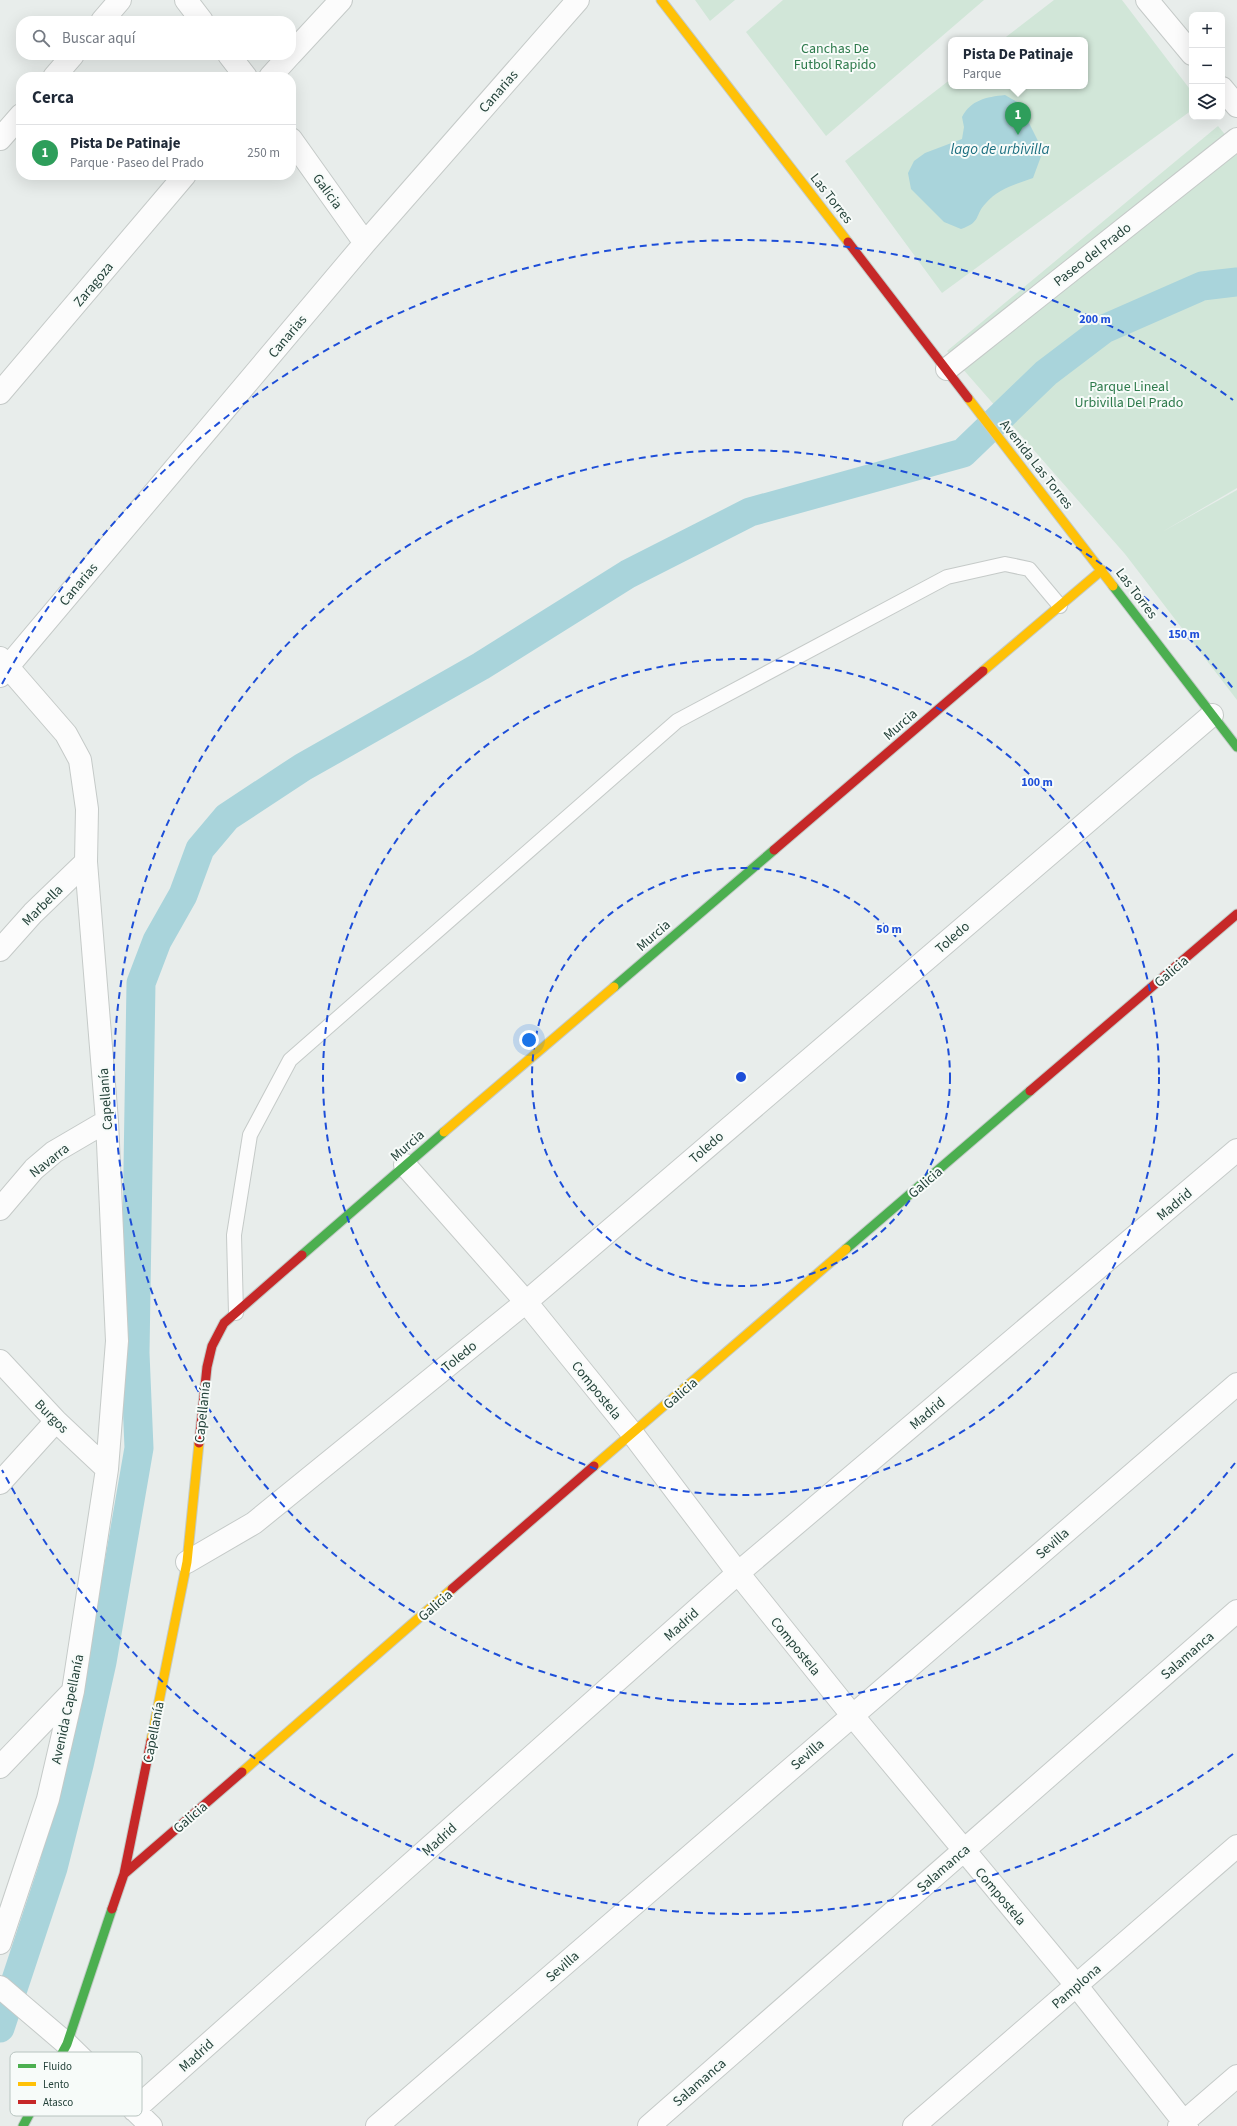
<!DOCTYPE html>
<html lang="es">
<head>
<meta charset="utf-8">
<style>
	:root { --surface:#fff; --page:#f6f6f7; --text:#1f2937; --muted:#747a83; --line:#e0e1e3; --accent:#697e78 }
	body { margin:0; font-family:"Source Sans 3",sans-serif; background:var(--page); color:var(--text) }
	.controls { position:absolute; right:12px; top:12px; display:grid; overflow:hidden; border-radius:8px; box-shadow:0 4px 16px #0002 }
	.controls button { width:36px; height:36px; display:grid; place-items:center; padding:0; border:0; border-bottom:1px solid var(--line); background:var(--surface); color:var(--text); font:20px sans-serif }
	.you { position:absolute; left:529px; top:1040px; width:14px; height:14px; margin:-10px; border:3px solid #fff; border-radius:50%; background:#1a73e8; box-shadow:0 0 0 6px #1a73e833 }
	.badge { display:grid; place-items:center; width:26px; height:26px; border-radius:50%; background:var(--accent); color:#fff; font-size:13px; font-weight:700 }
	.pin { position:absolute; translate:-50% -33px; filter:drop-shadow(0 1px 2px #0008) }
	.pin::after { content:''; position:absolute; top:21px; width:14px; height:12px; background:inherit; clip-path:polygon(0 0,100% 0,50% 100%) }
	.popup { position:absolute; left:948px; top:37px; width:140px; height:52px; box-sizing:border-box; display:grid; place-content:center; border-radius:8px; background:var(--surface); filter:drop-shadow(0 1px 3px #0005); font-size:13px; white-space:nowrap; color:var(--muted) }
	.popup b { font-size:15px; color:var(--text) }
	.popup::after { content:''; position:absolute; left:50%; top:100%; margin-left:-8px; border:8px solid transparent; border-top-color:var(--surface) }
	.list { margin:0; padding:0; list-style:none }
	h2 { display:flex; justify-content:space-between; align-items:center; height:52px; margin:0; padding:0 16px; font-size:17px }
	h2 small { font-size:13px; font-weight:400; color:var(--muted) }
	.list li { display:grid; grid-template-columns:26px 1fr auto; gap:12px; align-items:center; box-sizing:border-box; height:56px; padding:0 16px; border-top:1px solid var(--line) }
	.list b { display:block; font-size:15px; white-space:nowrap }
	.list p { margin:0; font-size:13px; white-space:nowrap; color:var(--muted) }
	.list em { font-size:13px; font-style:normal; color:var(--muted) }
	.icon { flex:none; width:22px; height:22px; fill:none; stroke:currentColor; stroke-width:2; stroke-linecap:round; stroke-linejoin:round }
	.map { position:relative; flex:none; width:1237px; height:2126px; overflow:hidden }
	.search { position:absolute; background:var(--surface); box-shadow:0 4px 16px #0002; left:16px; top:16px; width:280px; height:44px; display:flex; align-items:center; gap:10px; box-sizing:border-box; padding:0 14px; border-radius:16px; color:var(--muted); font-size:15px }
	.panel { position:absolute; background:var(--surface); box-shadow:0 4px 16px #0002; left:16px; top:72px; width:280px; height:108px; border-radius:16px }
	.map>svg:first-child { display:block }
</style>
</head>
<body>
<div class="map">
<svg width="1237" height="2126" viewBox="0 0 1237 2126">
	<rect width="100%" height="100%" fill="#e8edeb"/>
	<path fill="#d1e6d8" d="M 695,0 L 735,0 L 710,21 Z
		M 783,0 L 984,0 L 826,136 L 746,32 Z
		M 1054,0 L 1122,0 L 1192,92 L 1192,110 L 942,293 L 845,161 L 951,79 L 951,86 L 1085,86 L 1085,40 L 1002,40 Z
		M 1218,126 L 1237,149 L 1237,488 L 1162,532 L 1237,490 L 1237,700 L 1125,554 L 947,351 Z"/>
	<path fill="#a9d4db" d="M 1005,95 L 1019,103 L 1043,151 L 1033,178 C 1016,184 998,189 986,203 C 974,215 982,222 961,229 L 944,222 L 911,189 L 908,173 L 914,161 L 925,153 L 962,139 L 964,127 L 962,117 C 971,100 986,97 1005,95 Z"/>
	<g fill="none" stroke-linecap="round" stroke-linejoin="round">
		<path stroke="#a9d4db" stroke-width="29" d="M 0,2028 L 53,1868 L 79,1765 L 102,1662 L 139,1448 L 135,1353 L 141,983 L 157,941 L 183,895 L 200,849 L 227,817 L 303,767 L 481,666 L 628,574 L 750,512 L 963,453 L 1046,373 L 1104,329 L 1202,286 L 1237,282"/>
		<g stroke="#c5cac8" stroke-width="16">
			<path id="lane" d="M 236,1313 L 234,1235 L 250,1135 L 290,1060 L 677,721 L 947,577 L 1005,564 L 1029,569 L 1060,606"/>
		</g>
		<g stroke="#c5cac8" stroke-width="24">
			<path id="street" d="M 186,0 L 202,21
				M 1147,0 L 1192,54
				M 102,21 L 120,0
				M 291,54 L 341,0
				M 229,55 L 246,77
				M 54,77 L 73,55
				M 270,77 L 290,55
				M 1222,88 L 1237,106
				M 0,139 L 21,115
				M 291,139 L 365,243
				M 947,369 L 1237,139
				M 0,393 L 185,175
				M 0,658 L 66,734 L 80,760 L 87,809 L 86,862 L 107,1121 L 117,1341 L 107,1469 L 73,1691 L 48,1799 L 0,1943
				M 0,676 L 365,243 L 578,0
				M 0,950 L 33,913 L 86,862
				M 405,1165 L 526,1302 L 632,1433 L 738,1573 L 852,1715 L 1076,1985 L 1187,2126
				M 0,1209 L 34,1169 L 54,1152 L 107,1121
				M 0,1361 L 56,1421 L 107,1469
				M 0,1483 L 56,1421
				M 187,1562 L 254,1523 L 526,1302 L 1212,715
				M 0,1767 L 72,1692
				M 0,1987 L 67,2044 L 151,2126
				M 134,2110 L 738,1573 L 1237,1150
				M 377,2126 L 1237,1384
				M 649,2126 L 1237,1611
				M 914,2126 L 1237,1846
				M 1179,2126 L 1237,2076"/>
		</g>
		<g stroke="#c3cbc8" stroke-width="11">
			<path id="fast" d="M 1113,586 L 1237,747
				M 614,987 L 774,850
				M 846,1249 L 1030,1091
				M 302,1255 L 444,1132
				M 23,2126 L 67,2044 L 112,1909"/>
		</g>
		<g stroke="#c3cbc8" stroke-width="11">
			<path id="slow" d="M 661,0 L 848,242
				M 968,398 L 1113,586
				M 983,671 L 1102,570
				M 444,1132 L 614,987
				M 594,1466 L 846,1249
				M 151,1741 L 187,1562 L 199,1443
				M 242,1772 L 452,1589"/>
		</g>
		<g stroke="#c3cbc8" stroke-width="11">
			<path id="jam" d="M 848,242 L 968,398
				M 774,850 L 983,671
				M 1030,1091 L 1237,914
				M 199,1443 L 207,1367 L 212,1346 L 224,1323 L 302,1255
				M 452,1589 L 594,1466
				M 124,1874 L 242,1772
				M 112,1909 L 124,1874 L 151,1741"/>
		</g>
		<use href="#lane" stroke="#fcfcfc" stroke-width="14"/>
		<use href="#street" stroke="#fcfcfc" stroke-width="22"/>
		<use href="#fast" stroke="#4caf50" stroke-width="9"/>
		<use href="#slow" stroke="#ffc107" stroke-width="9"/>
		<use href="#jam" stroke="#c62828" stroke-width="9"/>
	</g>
	<g fill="none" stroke="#1d4ed8" stroke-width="2" stroke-dasharray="7 5">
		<circle cx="741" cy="1077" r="209"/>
		<circle cx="741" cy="1077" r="418"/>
		<path d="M1235 1463A627 627 0 1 1 1235 691"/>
		<path d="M1233 1754A837 837 0 0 1 2 1470M2 684A837 837 0 0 1 1233 400"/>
	</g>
	<g text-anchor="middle" stroke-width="4" stroke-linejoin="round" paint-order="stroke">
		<g font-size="14" fill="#2d7a4b" stroke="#f7fbf9">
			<text x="835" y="53">Canchas De<tspan x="835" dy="16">Futbol Rapido</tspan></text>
			<text x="1129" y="391">Parque Lineal<tspan x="1129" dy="16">Urbivilla Del Prado</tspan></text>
		</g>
		<g font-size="14" fill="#24423a" stroke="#f7fbf9">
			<text transform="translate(498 91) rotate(-49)" y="5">Canarias</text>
			<text transform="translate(328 191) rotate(54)" y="5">Galicia</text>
			<text transform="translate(832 198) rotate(52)" y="5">Las Torres</text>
			<text transform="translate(1092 254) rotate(-38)" y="5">Paseo del Prado</text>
			<text transform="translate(93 284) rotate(-50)" y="5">Zaragoza</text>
			<text transform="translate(287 336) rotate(-50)" y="5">Canarias</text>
			<text transform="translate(1037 464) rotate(52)" y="5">Avenida Las Torres</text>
			<text transform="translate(78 584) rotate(-50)" y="5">Canarias</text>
			<text transform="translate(1137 593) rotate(53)" y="5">Las Torres</text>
			<text transform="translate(900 724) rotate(-41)" y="5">Murcia</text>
			<text transform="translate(42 905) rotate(-45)" y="5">Marbella</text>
			<text transform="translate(653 935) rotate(-41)" y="5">Murcia</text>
			<text transform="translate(952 937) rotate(-41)" y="5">Toledo</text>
			<text transform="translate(1171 971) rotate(-41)" y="5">Galicia</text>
			<text transform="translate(105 1099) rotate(-94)" y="5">Capellanía</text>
			<text transform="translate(407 1145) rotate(-41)" y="5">Murcia</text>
			<text transform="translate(706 1147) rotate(-41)" y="5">Toledo</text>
			<text transform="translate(49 1160) rotate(-38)" y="5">Navarra</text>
			<text transform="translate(925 1182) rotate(-41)" y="5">Galicia</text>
			<text transform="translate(1174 1204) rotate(-40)" y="5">Madrid</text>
			<text transform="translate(459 1356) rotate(-39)" y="5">Toledo</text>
			<text transform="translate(597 1390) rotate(51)" y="5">Compostela</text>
			<text transform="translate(680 1393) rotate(-41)" y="5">Galicia</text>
			<text transform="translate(202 1412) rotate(-84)" y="5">Capellanía</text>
			<text transform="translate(927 1413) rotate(-40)" y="5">Madrid</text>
			<text transform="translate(52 1416) rotate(45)" y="5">Burgos</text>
			<text transform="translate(1052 1543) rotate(-41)" y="5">Sevilla</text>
			<text transform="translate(435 1605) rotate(-41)" y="5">Galicia</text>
			<text transform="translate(681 1624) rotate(-42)" y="5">Madrid</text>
			<text transform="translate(796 1646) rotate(51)" y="5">Compostela</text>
			<text transform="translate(1187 1655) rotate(-41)" y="5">Salamanca</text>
			<text transform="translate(67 1709) rotate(-78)" y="5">Avenida Capellanía</text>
			<text transform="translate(153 1732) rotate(-79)" y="5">Capellanía</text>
			<text transform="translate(807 1754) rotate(-41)" y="5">Sevilla</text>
			<text transform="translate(190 1817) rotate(-41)" y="5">Galicia</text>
			<text transform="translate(439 1839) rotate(-42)" y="5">Madrid</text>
			<text transform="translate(943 1868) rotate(-41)" y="5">Salamanca</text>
			<text transform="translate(1001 1896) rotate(50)" y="5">Compostela</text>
			<text transform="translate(562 1966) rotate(-41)" y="5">Sevilla</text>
			<text transform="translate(1076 1986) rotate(-41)" y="5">Pamplona</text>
			<text transform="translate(196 2055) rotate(-42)" y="5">Madrid</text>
			<text transform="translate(699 2082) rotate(-41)" y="5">Salamanca</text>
		</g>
		<g font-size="15" font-style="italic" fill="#1c6f80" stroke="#f7fbf9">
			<text x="1000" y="154">lago de urbivilla</text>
		</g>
	</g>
	<rect x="10" y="2052" width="132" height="64" rx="6" fill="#f7fbf9" stroke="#b8c4c0" stroke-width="1"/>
	<rect x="18" y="2064" width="18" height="4" fill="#4caf50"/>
	<rect x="18" y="2082" width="18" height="4" fill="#ffc107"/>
	<rect x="18" y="2100" width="18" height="4" fill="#c62828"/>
	<g font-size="11" fill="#24423a">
		<text x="43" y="2070">Fluido</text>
		<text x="43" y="2088">Lento</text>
		<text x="43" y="2106">Atasco</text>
	</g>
	<circle cx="741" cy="1077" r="6" fill="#1d4ed8" stroke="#f7fbf9" stroke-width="2"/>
	<g font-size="12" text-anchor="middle" font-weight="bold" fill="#1d4ed8" stroke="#f7fbf9" stroke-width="4" stroke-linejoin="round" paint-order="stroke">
		<text x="1095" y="323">200 m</text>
		<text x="1184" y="638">150 m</text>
		<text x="1037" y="786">100 m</text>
		<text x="889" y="933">50 m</text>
	</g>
</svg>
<div class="controls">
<button>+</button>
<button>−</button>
<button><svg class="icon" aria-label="layers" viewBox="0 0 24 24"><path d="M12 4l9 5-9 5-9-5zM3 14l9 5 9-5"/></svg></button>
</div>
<div class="you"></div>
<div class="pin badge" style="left:1018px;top:135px;background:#2e9e5b">1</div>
<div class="popup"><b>Pista De Patinaje</b>Parque</div>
<div class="search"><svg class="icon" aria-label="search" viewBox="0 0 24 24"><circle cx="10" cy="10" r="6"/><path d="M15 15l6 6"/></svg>Buscar aquí</div>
<section class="panel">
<h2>Cerca<small></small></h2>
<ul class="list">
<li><span class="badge" style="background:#2e9e5b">1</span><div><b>Pista De Patinaje</b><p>Parque · Paseo del Prado</p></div><em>250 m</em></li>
</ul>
</section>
</div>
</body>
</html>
